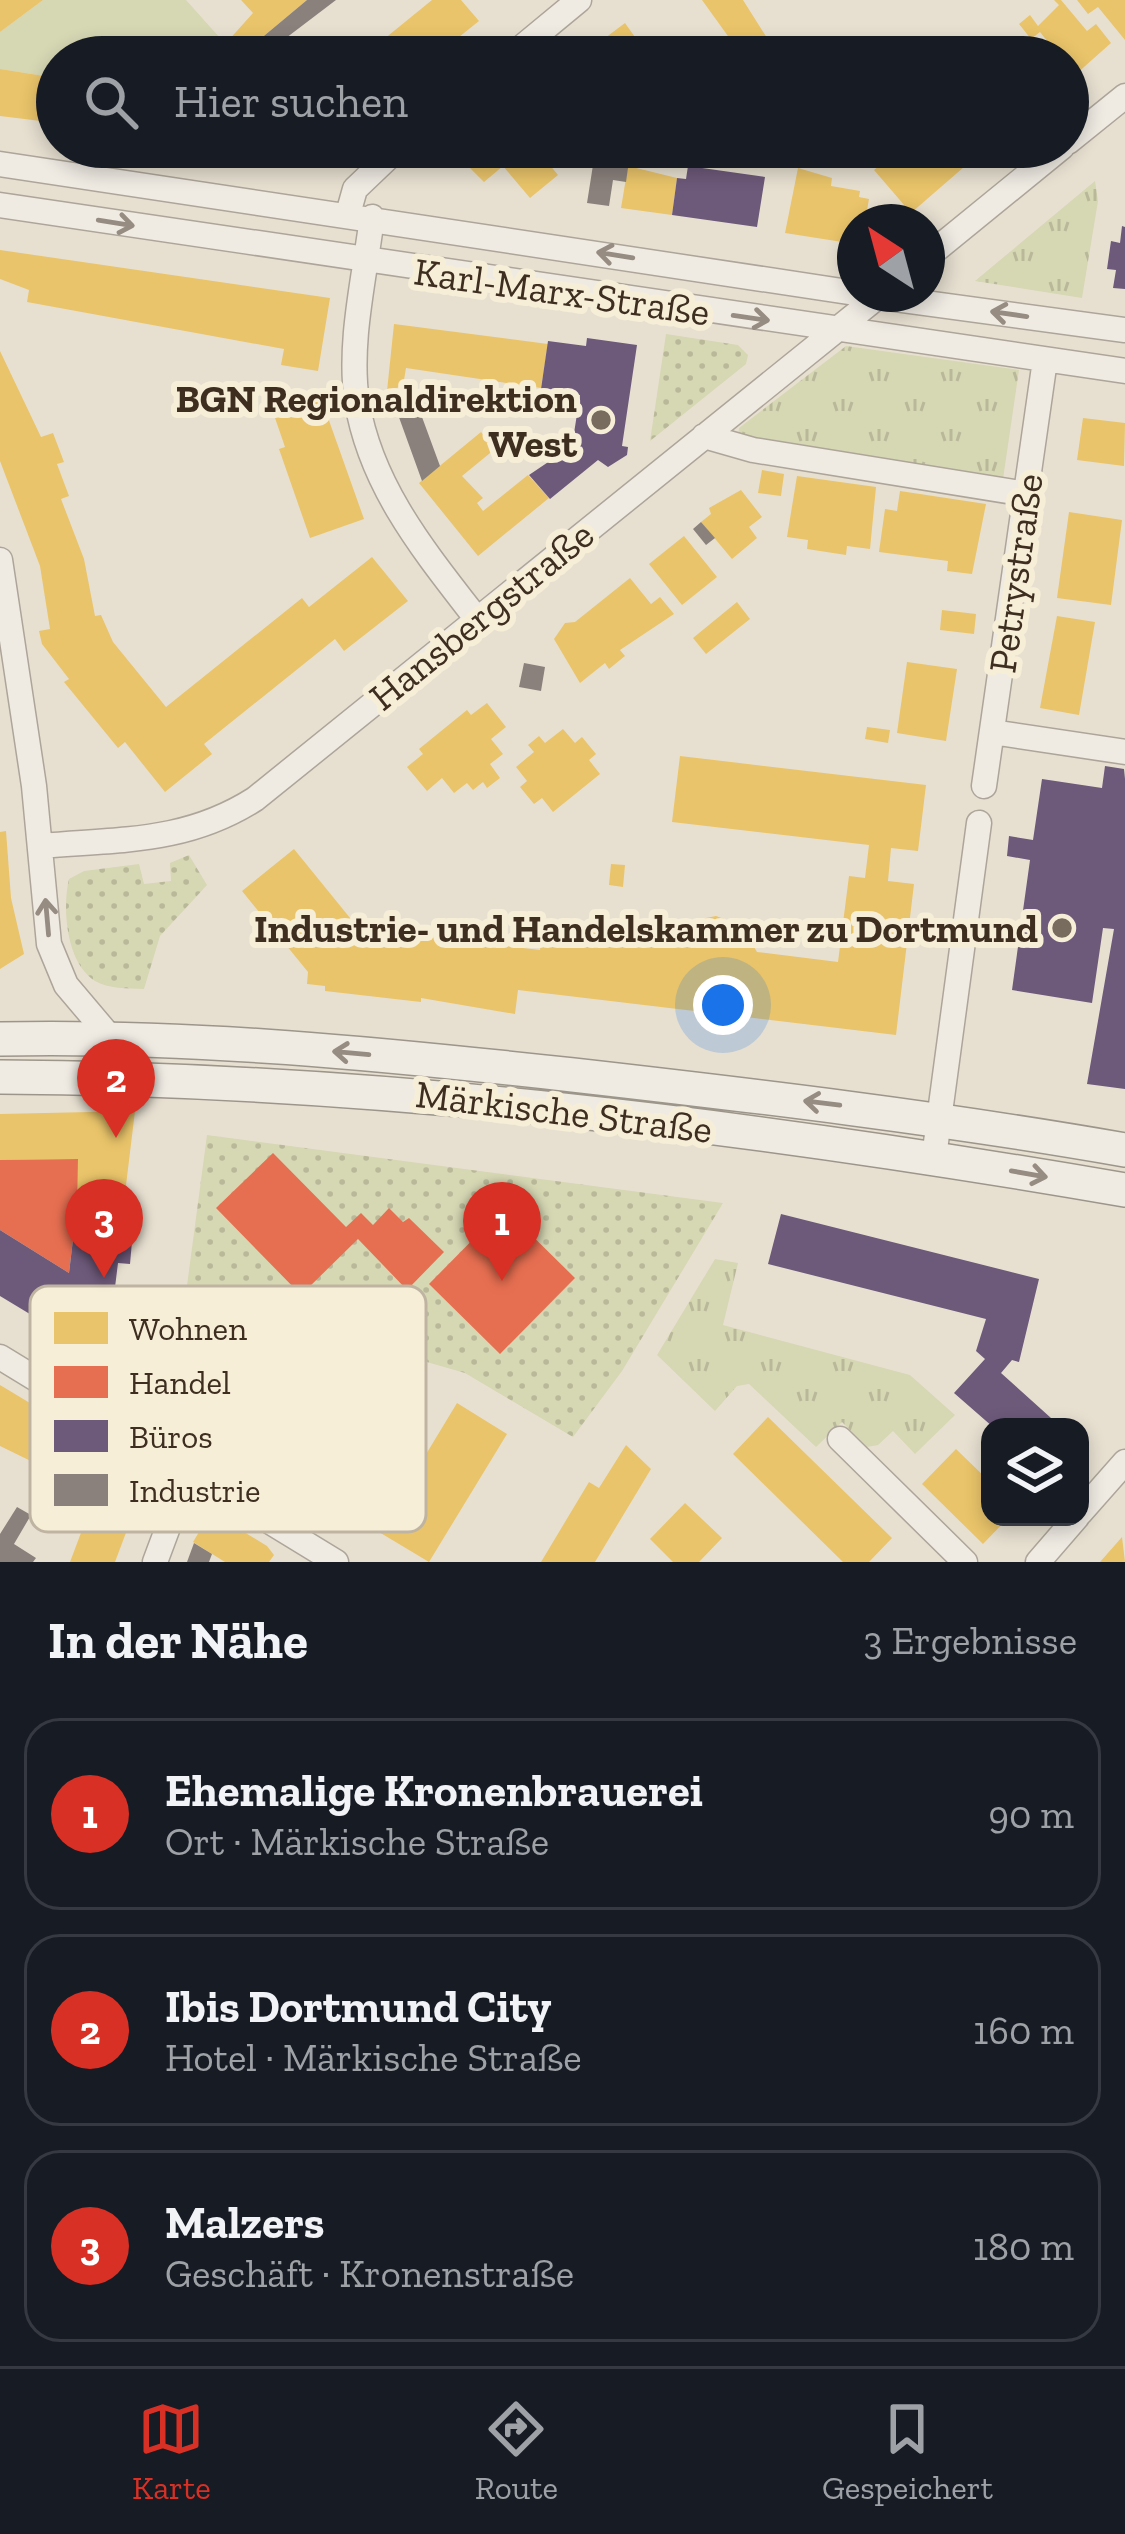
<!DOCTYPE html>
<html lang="de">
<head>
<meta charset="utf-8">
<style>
	:root { --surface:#171b24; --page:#242831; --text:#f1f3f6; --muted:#9ea1a6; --line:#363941; --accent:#d93025 }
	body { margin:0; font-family:"Zilla Slab",serif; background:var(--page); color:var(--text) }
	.controls { position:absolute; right:36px; bottom:36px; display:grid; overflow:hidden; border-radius:24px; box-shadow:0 6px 18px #0003 }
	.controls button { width:108px; height:108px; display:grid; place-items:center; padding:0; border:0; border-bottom:3px solid var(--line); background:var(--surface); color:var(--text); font:60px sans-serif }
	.compass { position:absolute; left:837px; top:204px; width:108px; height:108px; border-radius:50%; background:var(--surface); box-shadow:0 6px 18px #0003; rotate:324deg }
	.you { position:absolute; left:723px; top:1005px; width:42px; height:42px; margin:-30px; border:9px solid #fff; border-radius:50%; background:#1a73e8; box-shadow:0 0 0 18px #1a73e833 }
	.badge { display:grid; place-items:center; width:78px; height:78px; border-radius:50%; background:var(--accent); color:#fff; font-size:39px; font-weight:700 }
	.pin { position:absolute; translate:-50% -99px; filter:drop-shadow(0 3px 6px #0008) }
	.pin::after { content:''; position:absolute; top:63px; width:42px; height:36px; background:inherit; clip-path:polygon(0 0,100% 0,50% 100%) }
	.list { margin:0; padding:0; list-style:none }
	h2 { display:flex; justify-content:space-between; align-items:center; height:156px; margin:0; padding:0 48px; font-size:51px }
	h2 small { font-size:39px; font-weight:400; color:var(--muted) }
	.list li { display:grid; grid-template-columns:78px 1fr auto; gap:36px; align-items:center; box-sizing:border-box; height:192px; margin:0 24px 24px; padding:0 24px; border:3px solid var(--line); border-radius:36px }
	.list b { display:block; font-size:45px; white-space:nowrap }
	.list p { margin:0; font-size:39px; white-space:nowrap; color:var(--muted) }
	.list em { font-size:39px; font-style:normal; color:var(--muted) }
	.icon { flex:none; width:66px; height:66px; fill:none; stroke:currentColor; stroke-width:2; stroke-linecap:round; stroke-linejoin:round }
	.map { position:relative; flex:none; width:1125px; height:1562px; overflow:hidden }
	.search { position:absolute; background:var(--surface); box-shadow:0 6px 18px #0003; left:36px; right:36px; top:36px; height:132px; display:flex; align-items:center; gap:30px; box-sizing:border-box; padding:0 42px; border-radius:66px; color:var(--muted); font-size:45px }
	.sheet { height:804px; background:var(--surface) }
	nav { display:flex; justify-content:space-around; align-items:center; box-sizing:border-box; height:168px; border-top:3px solid var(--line); background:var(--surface); font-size:33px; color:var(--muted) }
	nav a { display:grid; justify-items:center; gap:6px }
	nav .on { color:var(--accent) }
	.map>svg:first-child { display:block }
</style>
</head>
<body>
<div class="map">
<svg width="1125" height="1562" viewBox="0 0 1125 1562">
	<defs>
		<pattern id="grass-dots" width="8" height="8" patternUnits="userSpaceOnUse" patternTransform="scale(3)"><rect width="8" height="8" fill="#d6d7b3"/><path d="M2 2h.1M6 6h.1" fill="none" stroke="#b9b99a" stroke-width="1.8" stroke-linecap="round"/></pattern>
		<pattern id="park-tufts" width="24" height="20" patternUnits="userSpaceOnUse" patternTransform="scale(3)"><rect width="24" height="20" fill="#d6d7b3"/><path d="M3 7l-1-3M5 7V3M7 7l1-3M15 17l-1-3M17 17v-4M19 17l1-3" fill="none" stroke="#b9b99a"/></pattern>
	</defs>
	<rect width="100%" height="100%" fill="#e7e0d1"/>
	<path fill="url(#grass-dots)" d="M 666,334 L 738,345 L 748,355 L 746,364 L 650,441 Z
		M 189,855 L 207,885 L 160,936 L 144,989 C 128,988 108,989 95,981 C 66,963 62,908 69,879 L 84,871 L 139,864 L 144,884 L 171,881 L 170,863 Z
		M 207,1135 L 723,1203 L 622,1371 L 573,1437 L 465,1373 L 186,1293 Z"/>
	<path fill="url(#park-tufts)" d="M 1095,181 L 1098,201 L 1082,298 L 975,281 Z
		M 846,346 L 1019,370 L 1003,479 L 738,436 L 739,428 Z
		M 715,1259 L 738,1263 L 723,1325 L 910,1375 L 955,1415 L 915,1454 L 893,1431 L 878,1445 L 867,1447 L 842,1422 L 816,1447 L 749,1384 L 737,1386 L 715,1411 L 657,1355 Z"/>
	<path fill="#d6d7b3" d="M 43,0 L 186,0 L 237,57 L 57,57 L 57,78 L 0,69 L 0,32 Z"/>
	<path fill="#e9c46a" d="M 0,0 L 43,0 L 0,32 Z
		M 241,0 L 307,0 L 240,56 L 227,42 L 253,13 Z
		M 432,0 L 461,0 L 479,21 L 434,57 L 362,57 Z
		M 702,0 L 743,0 L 779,57 L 743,57 Z
		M 1054,0 L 1061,0 L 1087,31 L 1096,24 L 1111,43 L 1075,75 L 1068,57 L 1060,57 L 1040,32 L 1031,39 L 1019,24 L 1030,15 L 1038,26 L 1059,5 Z
		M 1077,0 L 1125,0 L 1125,40 L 1098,7 L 1088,14 Z
		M 625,23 L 649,57 L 606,57 L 597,44 Z
		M 1031,39 L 1046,57 L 1008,57 L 1023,46 Z
		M 0,69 L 57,78 L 57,123 L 0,116 Z
		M 472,147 L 557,147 L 544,158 L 558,175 L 530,198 L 503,166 L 484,182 L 471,169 L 461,158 Z
		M 848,147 L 857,147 L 867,159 L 857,167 L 843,151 Z
		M 902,147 L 921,148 L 987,147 L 911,213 L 874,170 Z
		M 628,166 L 677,178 L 672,215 L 621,208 Z
		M 798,168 L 832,178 L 831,186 L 860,191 L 859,197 L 869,199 L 866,216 L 873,222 L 855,222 L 855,244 L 785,233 Z
		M 0,250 L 330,298 L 318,371 L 281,365 L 284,349 L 27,302 L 29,290 L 0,279 Z
		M 394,324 L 548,344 L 541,388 L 406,368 L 403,386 L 387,391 Z
		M 0,351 L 41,437 L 53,433 L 64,462 L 57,464 L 69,496 L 61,499 L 84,559 L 95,616 L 101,615 L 113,642 L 166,707 L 302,598 L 309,607 L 372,557 L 408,601 L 344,651 L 335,639 L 204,744 L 212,754 L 165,792 L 125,742 L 118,748 L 64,682 L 69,679 L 42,644 L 39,631 L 50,629 L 40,566 L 0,461 Z
		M 321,398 L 364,519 L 310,538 L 279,449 L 285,447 L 274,415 Z
		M 1083,418 L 1125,423 L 1124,466 L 1077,460 Z
		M 481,432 L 495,449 L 462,476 L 483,498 L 477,503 L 483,511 L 528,475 L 549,498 L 478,556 L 419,483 Z
		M 762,470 L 784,474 L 781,496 L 758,493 Z
		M 797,476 L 876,487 L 870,549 L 847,546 L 846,555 L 807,549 L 808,540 L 787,537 Z
		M 741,490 L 762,517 L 749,527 L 757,538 L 732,559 L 701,522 L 711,514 L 709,508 Z
		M 900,491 L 986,504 L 972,574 L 947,571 L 948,561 L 879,552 L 885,509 L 897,511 Z
		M 1069,512 L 1122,520 L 1111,605 L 1057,598 Z
		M 684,536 L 717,577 L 682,605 L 649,564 Z
		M 630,578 L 651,604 L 660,597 L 674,614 L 620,650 L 625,656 L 609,669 L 605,663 L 580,683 L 554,639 L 565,623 L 575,622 Z
		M 737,602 L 750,619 L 706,654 L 693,638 Z
		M 942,610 L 976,614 L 974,634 L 940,630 Z
		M 1057,616 L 1095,622 L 1079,715 L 1040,708 Z
		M 907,662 L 957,669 L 946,741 L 897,733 Z
		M 487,703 L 506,727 L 491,739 L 503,754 L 490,764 L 500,778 L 487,788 L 483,782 L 473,790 L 467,783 L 454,793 L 442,778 L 427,791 L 407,767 L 423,754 L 419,749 L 467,710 L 471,715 Z
		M 867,727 L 890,730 L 888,743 L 865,739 Z
		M 563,729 L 575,743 L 582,737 L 596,754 L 589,760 L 600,774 L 553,812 L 542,798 L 534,804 L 520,787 L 527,781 L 516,767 L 534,752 L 528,745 L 539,736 L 545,743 Z
		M 680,756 L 926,785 L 918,851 L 891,848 L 888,881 L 914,884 L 896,1035 L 518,990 L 515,1014 L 421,998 L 421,1002 L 325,991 L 325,986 L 307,984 L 308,972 L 242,891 L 294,849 L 359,929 L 540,950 L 543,926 L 672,942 L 691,921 L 716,916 L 741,925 L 757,952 L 838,962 L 849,876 L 865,878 L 869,845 L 672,822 Z
		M 6,831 L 11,898 L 24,954 L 0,969 L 0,832 Z
		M 611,864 L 625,865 L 623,887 L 609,885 Z
		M 135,1111 L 123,1210 L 73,1205 L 78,1159 L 0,1160 L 0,1114 Z
		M 217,1366 L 404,1479 L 398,1489 L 419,1503 L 425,1494 L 408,1484 L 457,1403 L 507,1434 L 429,1562 L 187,1417 Z
		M 0,1385 L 148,1474 L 115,1562 L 70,1562 L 96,1493 L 83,1481 L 80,1485 L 0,1446 Z
		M 768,1417 L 892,1538 L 869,1562 L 843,1562 L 733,1454 Z
		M 626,1445 L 651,1469 L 595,1562 L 541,1562 L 589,1482 L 599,1488 Z
		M 956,1449 L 990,1482 L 990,1517 L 1009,1517 L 983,1544 L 922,1484 Z
		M 685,1503 L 722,1538 L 699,1562 L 673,1562 L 650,1539 Z
		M 211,1512 L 267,1546 L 274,1555 L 269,1562 L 225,1562 L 193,1542 Z
		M 1122,1537 L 1125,1562 L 1100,1562 Z"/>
	<path fill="#e76f51" d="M 273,1153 L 346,1227 L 361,1213 L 373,1225 L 389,1208 L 403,1222 L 409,1218 L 444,1252 L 407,1290 L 358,1239 L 301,1295 L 216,1208 Z
		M 78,1159 L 77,1206 L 69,1273 L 0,1230 L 0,1160 Z
		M 504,1208 L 575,1278 L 500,1354 L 429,1284 Z"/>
	<path fill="#6d597a" d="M 688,166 L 765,177 L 757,227 L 672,215 L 677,178 L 686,179 Z
		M 1122,226 L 1125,227 L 1125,289 L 1113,288 L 1116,270 L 1107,269 L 1111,241 L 1120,243 Z
		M 587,338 L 637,345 L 622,446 L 628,447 L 627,455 L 608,467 L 598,460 L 550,499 L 529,475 L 572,446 L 580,395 L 541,389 L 548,341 L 586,346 Z
		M 1105,766 L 1124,769 L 1125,779 L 1125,1089 L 1087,1084 L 1114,929 L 1103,928 L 1092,1003 L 1012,990 L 1030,860 L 1007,856 L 1009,836 L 1033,840 L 1042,779 L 1102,788 Z
		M 77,1206 L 123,1210 L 122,1217 L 134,1219 L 130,1264 L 118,1263 L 106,1360 L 0,1296 L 0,1230 L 69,1273 Z
		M 781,1214 L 1039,1279 L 1019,1362 L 1012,1360 L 1001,1373 L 1061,1427 L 993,1427 L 954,1393 L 985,1359 L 976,1351 L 986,1319 L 768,1264 Z"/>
	<path fill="#8a817c" d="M 307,0 L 336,0 L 261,57 L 252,46 Z
		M 588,147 L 631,147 L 626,182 L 613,180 L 609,206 L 587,203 L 593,165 Z
		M 402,389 L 405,401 L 415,398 L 440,466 L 422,481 L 392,398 L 391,391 Z
		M 701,522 L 715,538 L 706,545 L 693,529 Z
		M 524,663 L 545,667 L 541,691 L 519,687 Z
		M 17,1507 L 31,1515 L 14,1544 L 36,1558 L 33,1562 L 0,1562 L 0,1534 Z
		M 194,1543 L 212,1554 L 209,1562 L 187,1562 Z"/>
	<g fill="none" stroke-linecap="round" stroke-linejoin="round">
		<g stroke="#ada599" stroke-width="27">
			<path id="street" d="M 510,57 L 579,0
				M 1068,142 L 1125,96
				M 0,164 L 855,293
				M 0,205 L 1125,371
				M 348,214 L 355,189 L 399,147
				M 372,217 C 365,276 348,342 357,402 C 371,487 425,552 476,618
				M 927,257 L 1062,147
				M 866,295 L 1125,330
				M 704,436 L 753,450 L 1026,494
				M 0,560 L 34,786 L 49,944 L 66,985 L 110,1037
				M 992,732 L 1125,752
				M 984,786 L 1045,360
				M 42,846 C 121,839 186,843 255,799 L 881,294
				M 934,1157 L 979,823
				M 0,1357 L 336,1562
				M 840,1439 L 965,1562
				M 1080,1513 L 1125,1462
				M 155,1562 L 189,1471
				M 1038,1562 L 1077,1517"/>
		</g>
		<g stroke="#9c958a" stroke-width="36">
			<path id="secondary" d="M 0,1039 C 193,1035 382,1054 573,1075 C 758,1096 942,1118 1125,1150
				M 0,1077 C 378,1079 753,1126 1125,1190"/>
		</g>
		<use href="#street" stroke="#efebe3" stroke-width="24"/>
		<use href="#secondary" stroke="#efebe3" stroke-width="33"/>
	</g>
	<defs><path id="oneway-shaft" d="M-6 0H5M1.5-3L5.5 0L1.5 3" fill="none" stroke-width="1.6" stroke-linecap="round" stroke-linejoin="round" transform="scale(3)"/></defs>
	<g stroke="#968c82">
		<use href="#oneway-shaft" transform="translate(116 223) rotate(9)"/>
		<use href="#oneway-shaft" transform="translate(615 255) rotate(-171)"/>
		<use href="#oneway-shaft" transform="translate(1009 314) rotate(-172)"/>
		<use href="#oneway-shaft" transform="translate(751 318) rotate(8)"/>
		<use href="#oneway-shaft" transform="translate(47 917) rotate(-95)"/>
		<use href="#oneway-shaft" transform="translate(351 1053) rotate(-175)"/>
		<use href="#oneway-shaft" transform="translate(822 1103) rotate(-173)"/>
		<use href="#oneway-shaft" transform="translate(1029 1174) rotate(10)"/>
	</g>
	<g fill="#786c5e" stroke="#f7eed8" stroke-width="4.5">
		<circle cx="601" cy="420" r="12"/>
		<circle cx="1062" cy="928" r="12"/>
	</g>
	<g text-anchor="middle" stroke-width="12" stroke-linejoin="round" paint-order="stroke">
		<g font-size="39" fill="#3d2e20" stroke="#f7eed8">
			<text transform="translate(562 291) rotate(8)" y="14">Karl-Marx-Straße</text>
			<text transform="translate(1015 573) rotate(-82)" y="14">Petrystraße</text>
			<text transform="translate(481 615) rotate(-39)" y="14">Hansbergstraße</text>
			<text transform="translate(564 1111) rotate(7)" y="14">Märkische Straße</text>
		</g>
		<g font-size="39" font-weight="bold" fill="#3d2e20" stroke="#f7eed8" text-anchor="end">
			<text x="577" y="412">BGN Regionaldirektion<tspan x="577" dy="45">West</tspan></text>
			<text x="1038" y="942">Industrie- und Handelskammer zu Dortmund</text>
		</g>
	</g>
	<rect x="30" y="1286" width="396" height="246" rx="18" fill="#f7eed8" stroke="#bfb4a1" stroke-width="3"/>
	<rect x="54" y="1312" width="54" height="32" fill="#e9c46a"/>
	<rect x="54" y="1366" width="54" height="32" fill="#e76f51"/>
	<rect x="54" y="1420" width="54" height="32" fill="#6d597a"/>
	<rect x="54" y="1474" width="54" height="32" fill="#8a817c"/>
	<g font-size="33" fill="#3d2e20">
		<text x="129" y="1340">Wohnen</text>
		<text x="129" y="1394">Handel</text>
		<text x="129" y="1448">Büros</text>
		<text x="129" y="1502">Industrie</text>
	</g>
</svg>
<div class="controls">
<button><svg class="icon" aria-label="layers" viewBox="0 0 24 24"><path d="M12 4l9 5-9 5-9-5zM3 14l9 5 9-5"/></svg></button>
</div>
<svg class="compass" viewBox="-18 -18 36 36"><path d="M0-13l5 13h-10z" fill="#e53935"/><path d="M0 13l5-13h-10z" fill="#9ea1a6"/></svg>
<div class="you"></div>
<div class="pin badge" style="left:502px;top:1281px">1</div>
<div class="pin badge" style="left:116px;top:1138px">2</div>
<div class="pin badge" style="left:104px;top:1278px">3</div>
<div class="search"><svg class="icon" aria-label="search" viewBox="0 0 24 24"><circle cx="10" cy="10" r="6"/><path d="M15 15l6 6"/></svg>Hier suchen</div>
</div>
<section class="sheet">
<h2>In der Nähe<small>3 Ergebnisse</small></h2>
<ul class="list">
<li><span class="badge">1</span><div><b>Ehemalige Kronenbrauerei</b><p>Ort · Märkische Straße</p></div><em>90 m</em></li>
<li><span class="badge">2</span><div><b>Ibis Dortmund City</b><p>Hotel · Märkische Straße</p></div><em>160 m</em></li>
<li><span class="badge">3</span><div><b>Malzers</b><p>Geschäft · Kronenstraße</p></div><em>180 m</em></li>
</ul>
</section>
<nav>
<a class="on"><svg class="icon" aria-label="map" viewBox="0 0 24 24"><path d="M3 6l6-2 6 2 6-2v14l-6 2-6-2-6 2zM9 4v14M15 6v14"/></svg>Karte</a>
<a><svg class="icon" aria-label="directions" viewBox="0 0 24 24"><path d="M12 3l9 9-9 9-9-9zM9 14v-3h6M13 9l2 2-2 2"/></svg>Route</a>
<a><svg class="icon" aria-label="saved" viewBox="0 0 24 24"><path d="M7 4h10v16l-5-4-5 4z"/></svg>Gespeichert</a>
</nav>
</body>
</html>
